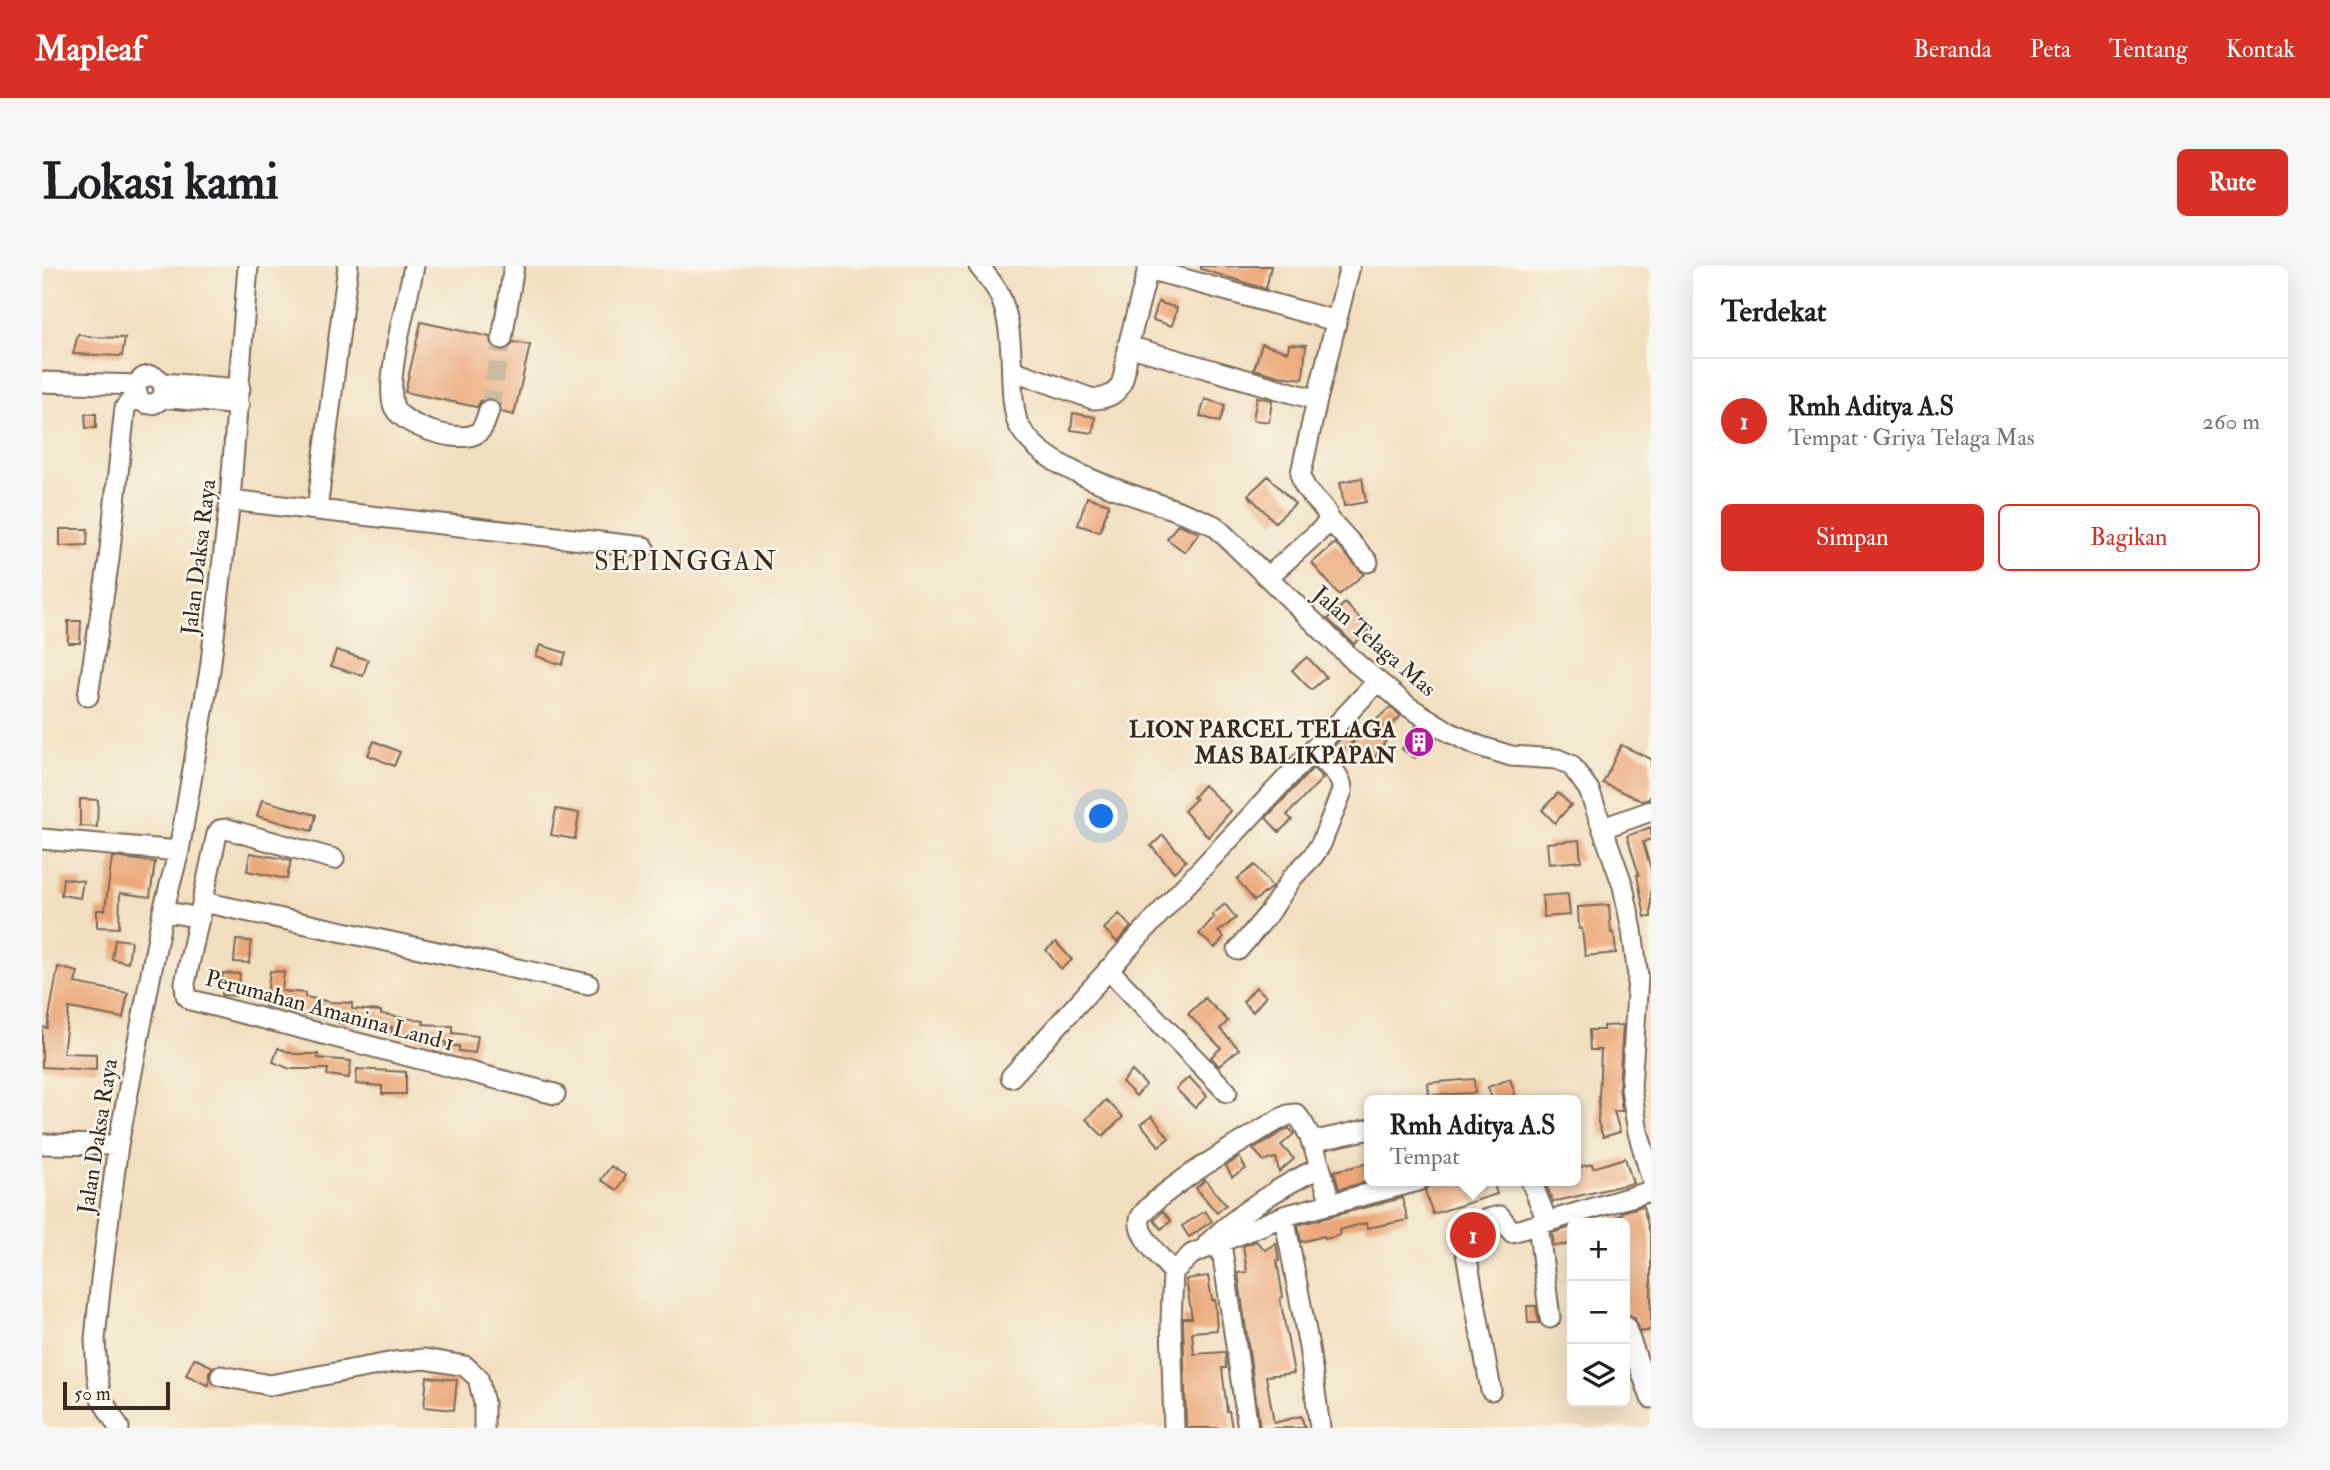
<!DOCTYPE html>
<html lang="id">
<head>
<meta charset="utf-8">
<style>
	:root { --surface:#fff; --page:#f6f6f6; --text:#202124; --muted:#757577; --line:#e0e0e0; --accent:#d93025 }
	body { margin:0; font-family:"IM FELL Double Pica",serif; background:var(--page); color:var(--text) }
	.controls { position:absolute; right:21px; bottom:21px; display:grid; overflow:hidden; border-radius:10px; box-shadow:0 7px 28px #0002 }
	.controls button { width:63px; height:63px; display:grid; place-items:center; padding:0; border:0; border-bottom:2px solid var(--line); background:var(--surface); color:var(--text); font:35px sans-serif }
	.scale { position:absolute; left:21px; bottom:18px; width:107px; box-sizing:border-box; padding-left:7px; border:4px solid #3b2a1e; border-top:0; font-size:19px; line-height:24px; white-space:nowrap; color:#3b2a1e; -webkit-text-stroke:5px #fbf7ec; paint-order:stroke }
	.you { position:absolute; left:1060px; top:551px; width:24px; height:24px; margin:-18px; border:5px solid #fff; border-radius:50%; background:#1a73e8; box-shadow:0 0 0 10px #1a73e833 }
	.badge { display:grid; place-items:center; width:46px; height:46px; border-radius:50%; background:var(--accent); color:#fff; font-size:23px; font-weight:700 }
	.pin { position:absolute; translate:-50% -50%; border:4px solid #fff; box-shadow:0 2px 7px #0006 }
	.popup { position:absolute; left:1322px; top:829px; width:217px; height:91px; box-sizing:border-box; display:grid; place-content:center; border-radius:10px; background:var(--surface); filter:drop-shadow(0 2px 5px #0005); font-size:23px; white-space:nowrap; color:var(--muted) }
	.popup b { font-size:26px; color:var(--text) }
	.popup::after { content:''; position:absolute; left:50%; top:100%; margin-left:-14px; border:14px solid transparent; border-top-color:var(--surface) }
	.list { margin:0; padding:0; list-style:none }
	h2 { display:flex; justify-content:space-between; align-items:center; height:91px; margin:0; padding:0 28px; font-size:30px }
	h2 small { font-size:23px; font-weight:400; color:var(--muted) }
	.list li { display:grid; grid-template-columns:46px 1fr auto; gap:21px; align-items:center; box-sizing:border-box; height:126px; padding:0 28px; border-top:2px solid var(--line) }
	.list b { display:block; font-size:26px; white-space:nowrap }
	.list p { margin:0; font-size:23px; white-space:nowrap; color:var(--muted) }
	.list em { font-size:23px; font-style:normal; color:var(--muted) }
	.actions { display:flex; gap:14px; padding:21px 28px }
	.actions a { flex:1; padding:16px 0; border:2px solid var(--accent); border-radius:10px; text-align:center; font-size:24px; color:var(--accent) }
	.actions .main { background:var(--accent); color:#fff }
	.icon { flex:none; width:38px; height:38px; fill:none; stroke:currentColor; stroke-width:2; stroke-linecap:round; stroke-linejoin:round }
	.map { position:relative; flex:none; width:1609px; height:1162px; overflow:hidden; border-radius:10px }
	header { display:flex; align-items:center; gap:42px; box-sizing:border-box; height:98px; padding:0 35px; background:var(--accent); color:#fff }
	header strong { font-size:33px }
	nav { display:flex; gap:38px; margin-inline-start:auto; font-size:24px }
	.intro { display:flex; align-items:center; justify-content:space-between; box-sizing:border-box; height:168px; padding:0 42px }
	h1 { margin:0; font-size:49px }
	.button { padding:18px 32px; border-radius:10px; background:var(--accent); color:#fff; font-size:24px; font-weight:700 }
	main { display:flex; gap:42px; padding:0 42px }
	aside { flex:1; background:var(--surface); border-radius:10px; box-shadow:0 7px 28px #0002 }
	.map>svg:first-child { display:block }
</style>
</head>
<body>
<header>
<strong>Mapleaf</strong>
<nav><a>Beranda</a><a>Peta</a><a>Tentang</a><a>Kontak</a></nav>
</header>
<div class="intro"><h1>Lokasi kami</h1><a class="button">Rute</a></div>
<main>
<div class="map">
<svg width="1609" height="1162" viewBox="0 0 1609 1162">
	<rect width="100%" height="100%" fill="#fbf7ec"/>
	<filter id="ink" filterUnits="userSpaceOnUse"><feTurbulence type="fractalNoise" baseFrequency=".0143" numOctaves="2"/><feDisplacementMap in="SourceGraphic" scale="14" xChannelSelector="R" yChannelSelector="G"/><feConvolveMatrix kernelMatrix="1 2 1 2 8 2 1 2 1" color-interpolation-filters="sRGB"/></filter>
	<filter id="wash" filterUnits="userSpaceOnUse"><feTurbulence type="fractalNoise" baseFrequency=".00686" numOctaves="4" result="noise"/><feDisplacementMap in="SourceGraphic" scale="28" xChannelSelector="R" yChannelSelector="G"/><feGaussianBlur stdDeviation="1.57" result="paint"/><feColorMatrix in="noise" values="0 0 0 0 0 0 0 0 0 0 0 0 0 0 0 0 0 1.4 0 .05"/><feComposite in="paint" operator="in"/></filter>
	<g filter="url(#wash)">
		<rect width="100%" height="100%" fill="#f1dfc0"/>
		<g id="blocks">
			<path fill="#eba778" d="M 1159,0 L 1229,0 L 1224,23 L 1159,3 Z
				M 1116,36 L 1135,42 L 1130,60 L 1111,54 Z
				M 379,56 L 448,71 L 449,78 L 457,85 L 465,84 L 472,76 L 488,79 L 472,149 L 459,146 L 457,136 L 450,132 L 439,134 L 435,141 L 363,126 Z
				M 36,68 L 48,71 L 83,72 L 80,90 L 31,88 Z
				M 1220,78 L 1246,86 L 1247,78 L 1264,79 L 1261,113 L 1237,110 L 1212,103 Z
				M 1215,131 L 1230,134 L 1227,156 L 1211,154 Z
				M 1163,133 L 1183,139 L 1178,156 L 1158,150 Z
				M 1031,147 L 1053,151 L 1051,167 L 1029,164 Z
				M 43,148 L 54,148 L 54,162 L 44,162 Z
				M 1226,210 L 1253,238 L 1233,256 L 1206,229 Z
				M 1320,212 L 1324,236 L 1302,240 L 1298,216 Z
				M 1045,231 L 1067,238 L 1058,266 L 1036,259 Z
				M 1136,258 L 1157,267 L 1143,286 L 1125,273 Z
				M 18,263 L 46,263 L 45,279 L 18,280 Z
				M 1293,277 L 1322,308 L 1297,329 L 1270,297 Z
				M 1303,337 L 1328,363 L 1312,378 L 1286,353 Z
				M 26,355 L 39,355 L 38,377 L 26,377 Z
				M 498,379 L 524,387 L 520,399 L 494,390 Z
				M 294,384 L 326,394 L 321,410 L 289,400 Z
				M 1265,391 L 1284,411 L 1269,424 L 1250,404 Z
				M 1348,441 L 1359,450 L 1339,469 L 1345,473 L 1332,492 L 1310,477 Z
				M 1374,460 L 1393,472 L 1373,492 L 1360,483 Z
				M 1307,464 L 1315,472 L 1295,490 L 1288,484 Z
				M 332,475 L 358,486 L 352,500 L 326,489 Z
				M 1579,479 L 1609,493 L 1609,529 L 1607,533 L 1600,535 L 1561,517 Z
				M 1271,502 L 1281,512 L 1245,549 L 1250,554 L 1237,566 L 1224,552 Z
				M 1162,519 L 1189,545 L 1166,571 L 1142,545 L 1154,533 L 1151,531 Z
				M 1516,527 L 1529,539 L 1513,557 L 1500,544 Z
				M 38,533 L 56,534 L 55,561 L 38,560 Z
				M 220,534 L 274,549 L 270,565 L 215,550 Z
				M 514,543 L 537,547 L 533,573 L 509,569 Z
				M 1609,561 L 1609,573 L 1601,576 L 1609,604 L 1609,651 L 1603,651 L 1595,609 L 1597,609 L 1585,570 Z
				M 1121,569 L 1144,595 L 1132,606 L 1109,580 Z
				M 1537,574 L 1539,595 L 1507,598 L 1505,577 Z
				M 208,587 L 249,594 L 245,613 L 205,605 Z
				M 70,591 L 113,596 L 108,631 L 78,627 L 77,662 L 55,661 L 55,644 L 63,644 Z
				M 1213,599 L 1230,621 L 1212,635 L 1195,613 Z
				M 21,612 L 41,615 L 38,632 L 19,629 Z
				M 1526,628 L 1528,649 L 1502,651 L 1500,630 Z
				M 1183,638 L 1194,652 L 1176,666 L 1182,671 L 1173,682 L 1157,668 L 1172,651 L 1170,649 Z
				M 1567,639 L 1569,667 L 1572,667 L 1574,687 L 1543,690 L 1540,663 L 1537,663 L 1536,641 Z
				M 1077,648 L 1089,661 L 1075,676 L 1062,663 Z
				M 73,673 L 89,675 L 86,697 L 70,693 Z
				M 194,674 L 209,675 L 207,697 L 192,696 Z
				M 1014,676 L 1030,694 L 1019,703 L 1004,684 Z
				M 16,701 L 36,706 L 33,717 L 86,727 L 81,752 L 27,742 L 21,787 L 54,788 L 54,804 L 0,801 L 0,761 L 5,762 Z
				M 228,705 L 242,706 L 240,725 L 263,727 L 263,731 L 289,736 L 310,737 L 310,743 L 339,745 L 339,748 L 382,755 L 381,758 L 395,759 L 395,760 L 411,760 L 411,767 L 436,770 L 433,787 L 417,785 L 417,780 L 404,780 L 404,776 L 373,774 L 374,772 L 349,768 L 350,761 L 297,757 L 297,754 L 250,747 L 245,746 L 245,744 L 223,740 Z
				M 181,707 L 198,708 L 196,730 L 180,729 Z
				M 1214,721 L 1224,730 L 1211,746 L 1201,736 Z
				M 1163,732 L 1186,755 L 1178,763 L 1197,783 L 1177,800 L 1169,791 L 1179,782 L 1146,748 Z
				M 1581,759 L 1577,821 L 1580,845 L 1572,845 L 1578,866 L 1561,871 L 1556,856 L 1559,784 L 1548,784 L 1547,764 L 1561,764 L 1561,760 Z
				M 236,782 L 252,788 L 276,788 L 276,792 L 309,795 L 307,812 L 285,809 L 286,803 L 248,803 L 231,796 Z
				M 315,803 L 364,806 L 364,828 L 340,828 L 340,820 L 314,818 Z
				M 1090,805 L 1104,819 L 1094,830 L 1080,816 Z
				M 1147,811 L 1165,830 L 1153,842 L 1134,823 Z
				M 1432,813 L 1433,827 L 1387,829 L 1386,817 Z
				M 1468,813 L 1475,834 L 1451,834 L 1446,821 Z
				M 1064,834 L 1081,851 L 1061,870 L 1044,853 Z
				M 1110,850 L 1127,872 L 1117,880 L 1099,858 Z
				M 1247,862 L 1252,868 L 1239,879 L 1252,893 L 1237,906 L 1234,892 L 1222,895 L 1211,883 Z
				M 1197,891 L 1204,903 L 1190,911 L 1184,900 Z
				M 1583,892 L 1591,917 L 1511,936 L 1503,915 L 1534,915 L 1534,902 L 1550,898 L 1551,902 Z
				M 1328,897 L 1328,915 L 1297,923 L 1292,905 Z
				M 569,900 L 584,910 L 575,924 L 559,914 Z
				M 1163,914 L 1184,939 L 1175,947 L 1154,922 Z
				M 1402,915 L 1451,915 L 1455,928 L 1391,948 L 1383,925 L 1387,920 Z
				M 1360,932 L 1366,954 L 1325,962 L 1324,957 L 1297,964 L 1298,969 L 1283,973 L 1282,970 L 1259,976 L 1256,959 Z
				M 1601,940 L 1609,971 L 1609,1064 L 1598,1066 L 1593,1052 L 1586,1048 L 1583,1036 L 1583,957 L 1561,957 L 1580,948 L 1580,946 Z
				M 1121,945 L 1129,955 L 1119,963 L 1112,954 Z
				M 1163,945 L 1170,955 L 1147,971 L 1140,960 Z
				M 1530,961 L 1530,978 L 1512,980 L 1510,967 Z
				M 1214,975 L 1223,984 L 1234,977 L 1237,995 L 1235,995 L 1241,1031 L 1238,1032 L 1252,1107 L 1224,1110 L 1232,1157 L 1259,1150 L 1263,1162 L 1218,1162 L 1196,1007 L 1205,1006 L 1201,980 Z
				M 1166,1010 L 1170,1034 L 1173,1034 L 1175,1064 L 1150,1066 L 1152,1088 L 1183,1086 L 1184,1102 L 1180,1102 L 1185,1145 L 1187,1145 L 1190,1162 L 1144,1162 L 1141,1052 L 1150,1052 L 1144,1013 Z
				M 1485,1040 L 1494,1040 L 1497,1057 L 1486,1057 Z
				M 152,1092 L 171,1101 L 167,1107 L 167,1120 L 144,1109 Z
				M 385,1111 L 415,1114 L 412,1144 L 382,1141 Z"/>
		</g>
	</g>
	<g filter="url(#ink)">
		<use href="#blocks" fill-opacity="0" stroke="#7b6957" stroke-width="2"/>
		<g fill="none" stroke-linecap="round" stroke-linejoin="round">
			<path stroke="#cdbba0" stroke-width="19" stroke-dasharray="19 10" stroke-linecap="butt" d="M 447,144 L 460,73"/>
			<g stroke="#7b6957" stroke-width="23">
				<path id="minor" d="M 372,0 C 366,33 344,108 351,138 C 355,159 419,179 435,167 C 443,162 444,152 447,144
					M 937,0 C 943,8 951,17 956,26 C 972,57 968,98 971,132 C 972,139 973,151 976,158 C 1006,215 1118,232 1173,260 L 1314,397 L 1367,441 L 1409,467 L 1437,480 L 1469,490 L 1515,493 L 1529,499 L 1547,524 L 1581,620 L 1590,664 L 1596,711 L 1589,822 L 1596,866 L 1609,911
					M 1106,3 L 1294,55
					M 460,73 L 472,0
					M 1086,80 L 1107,0
					M 970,104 L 1051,133 C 1085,132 1082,107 1086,80 L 1275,134
					M94 124a14 14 0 1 1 28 0a14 14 0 1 1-28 0Z
					M 0,116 L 95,119
					M 120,117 L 198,123
					M 120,131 L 197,139
					M 188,234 L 602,281
					M 275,244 L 306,0
					M 1287,253 L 1326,296
					M 1226,311 L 1283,260 L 1287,253 C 1282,235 1259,227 1259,207 L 1275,134 L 1308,0
					M 46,430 L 67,293 L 82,151 L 83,142 L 95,127
					M 1561,562 L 1609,545
					M 0,573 L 137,585
					M 292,593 L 185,563 L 178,564 L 175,568 L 143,717 L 144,729 L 149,734 L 513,828
					M 161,636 L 546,718
					M 121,645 L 158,652
					M 1196,684 L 1228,646 L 1250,612 L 1271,590 L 1279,578 L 1300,525 C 1301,508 1282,496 1270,485
					M 1066,703 L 1185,826
					M 969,811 L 1130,634 L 1335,416
					M 1269,876 L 1328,863
					M 0,878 L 76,879
					M 1489,915 L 1505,955
					M 1242,950 L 1267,1081 L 1278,1162
					M 1496,958 L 1508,1052
					M 1166,977 C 1198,946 1237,921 1277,902
					M 1179,977 L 1206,1162
					M 1131,1006 C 1121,994 1094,969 1098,953 C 1101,934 1224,859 1246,849 L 1254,848 C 1272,867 1280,912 1289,937
					M 1583,1060 L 1609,1132
					M 179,1110 L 228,1119 L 352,1096 L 383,1093 L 423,1100 L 436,1112 L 442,1137 L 442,1162
					M 1449,1124 L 1419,960 L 1458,950 L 1470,966 L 1609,925
					M 77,1162 L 59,1132 L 55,1107 L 53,1073 L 59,1014 L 76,879 L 121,645 L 137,585 L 168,404 L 188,234 L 206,0
					M 1132,1162 L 1129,1055 L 1131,1006 L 1150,988 L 1242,950 L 1376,915"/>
			</g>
			<use href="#minor" stroke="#fff" stroke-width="19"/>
		</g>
	</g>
	<defs>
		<g id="building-disc" transform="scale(1.575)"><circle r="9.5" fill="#b5179e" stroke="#fbf7ec"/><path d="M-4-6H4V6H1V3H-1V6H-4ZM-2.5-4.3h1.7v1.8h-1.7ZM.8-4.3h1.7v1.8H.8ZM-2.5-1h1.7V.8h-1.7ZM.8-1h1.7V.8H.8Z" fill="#fff"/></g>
	</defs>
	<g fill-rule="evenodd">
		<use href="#building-disc" x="1377" y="476"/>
	</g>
	<g text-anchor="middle" stroke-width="5" stroke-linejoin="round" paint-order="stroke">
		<g font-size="23" fill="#3b2a1e" stroke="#fbf7ec">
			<text transform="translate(156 291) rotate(-83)" y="8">Jalan Daksa Raya</text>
			<text transform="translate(1333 375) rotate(41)" y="8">Jalan Telaga Mas</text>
			<text transform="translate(288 744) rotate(15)" y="8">Perumahan Amanina Land 1</text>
			<text transform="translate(55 870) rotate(-81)" y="8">Jalan Daksa Raya</text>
		</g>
		<g font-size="23" font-weight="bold" fill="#3b2a1e" stroke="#fbf7ec" text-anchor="end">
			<text x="1354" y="471">LION PARCEL TELAGA<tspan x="1354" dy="26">MAS BALIKPAPAN</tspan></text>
		</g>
		<g font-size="26" letter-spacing="2" fill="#3b2a1e" stroke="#fbf7ec">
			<text x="644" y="304">SEPINGGAN</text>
		</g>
	</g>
</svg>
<div class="controls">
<button>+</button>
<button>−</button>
<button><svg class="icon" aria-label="layers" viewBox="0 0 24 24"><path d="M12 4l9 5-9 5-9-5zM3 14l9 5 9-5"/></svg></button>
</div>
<div class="scale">50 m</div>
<div class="you"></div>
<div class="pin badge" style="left:1431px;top:969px">1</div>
<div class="popup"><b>Rmh Aditya A.S</b>Tempat</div>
</div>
<aside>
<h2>Terdekat<small></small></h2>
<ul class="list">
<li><span class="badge">1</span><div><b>Rmh Aditya A.S</b><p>Tempat · Griya Telaga Mas</p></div><em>260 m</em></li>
</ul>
<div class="actions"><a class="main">Simpan</a><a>Bagikan</a></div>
</aside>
</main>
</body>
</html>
